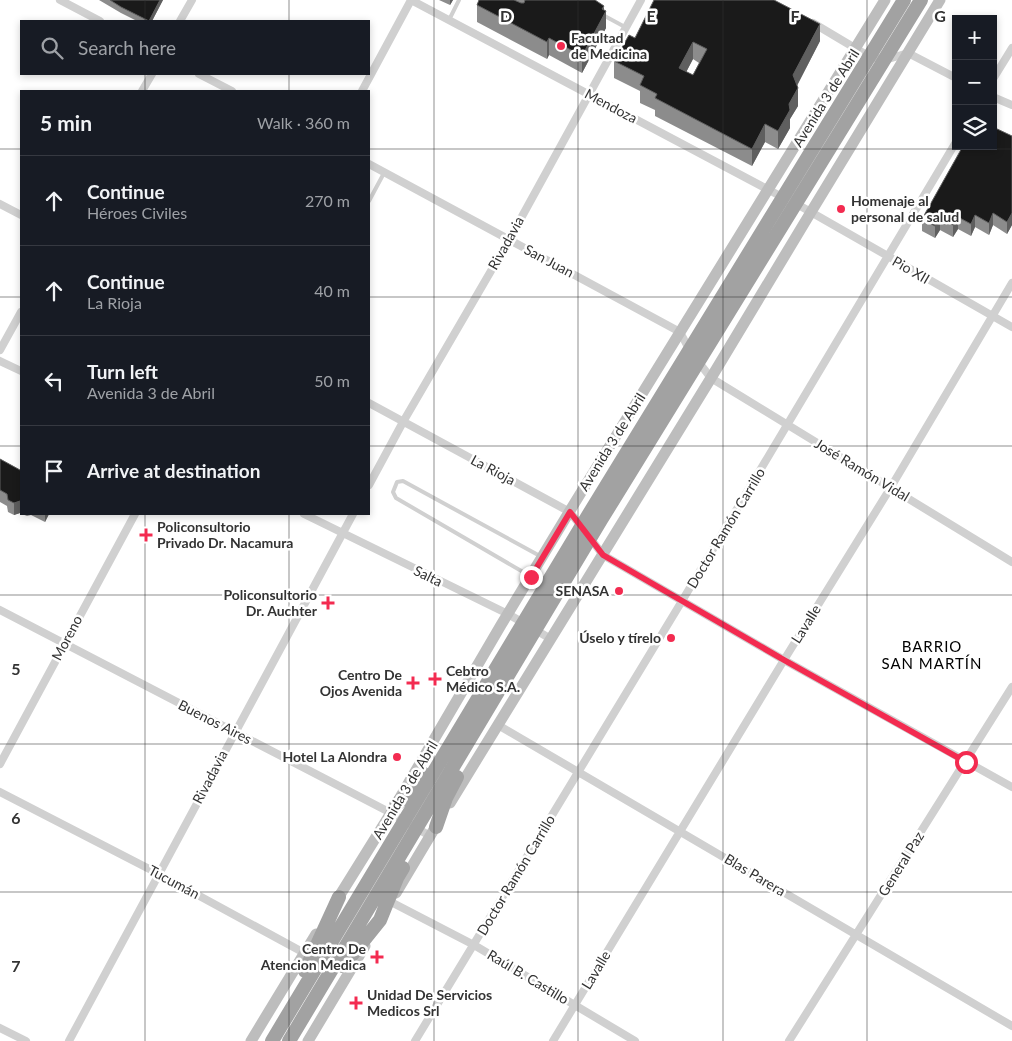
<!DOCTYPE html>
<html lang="en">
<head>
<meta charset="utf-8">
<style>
	:root { --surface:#171b24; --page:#242831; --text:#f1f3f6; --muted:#9ea1a6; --line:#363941 }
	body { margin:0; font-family:Lato,sans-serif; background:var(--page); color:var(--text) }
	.controls { position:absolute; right:15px; top:15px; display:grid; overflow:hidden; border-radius:0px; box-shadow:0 2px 8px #0003 }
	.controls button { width:45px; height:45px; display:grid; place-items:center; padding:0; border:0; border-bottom:1px solid var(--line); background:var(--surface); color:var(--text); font:25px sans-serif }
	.stop { position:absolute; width:15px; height:15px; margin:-11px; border:4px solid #f32b50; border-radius:50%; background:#fff }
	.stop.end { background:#f32b50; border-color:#fff; box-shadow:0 1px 5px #0008 }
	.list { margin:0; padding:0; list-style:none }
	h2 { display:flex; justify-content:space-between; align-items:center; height:65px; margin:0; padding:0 20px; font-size:21px }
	h2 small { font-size:16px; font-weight:400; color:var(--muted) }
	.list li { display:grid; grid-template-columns:32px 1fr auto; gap:15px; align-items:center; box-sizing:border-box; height:90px; padding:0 20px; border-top:1px solid var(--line) }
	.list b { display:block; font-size:19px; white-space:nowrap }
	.list p { margin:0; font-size:16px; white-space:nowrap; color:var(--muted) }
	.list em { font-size:16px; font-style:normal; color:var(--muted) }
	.icon { flex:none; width:28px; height:28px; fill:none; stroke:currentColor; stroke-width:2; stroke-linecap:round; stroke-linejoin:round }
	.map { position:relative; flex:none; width:1012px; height:1041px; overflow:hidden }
	.search { position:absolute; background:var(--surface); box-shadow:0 2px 8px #0003; left:20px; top:20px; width:350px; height:55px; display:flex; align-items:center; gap:12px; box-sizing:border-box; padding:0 18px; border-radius:0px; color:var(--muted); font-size:19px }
	.panel { position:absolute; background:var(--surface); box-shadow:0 2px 8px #0003; left:20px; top:90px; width:350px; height:425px; border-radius:0px }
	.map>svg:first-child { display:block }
</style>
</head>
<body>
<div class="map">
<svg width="1012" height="1041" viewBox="0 0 1012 1041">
	<rect width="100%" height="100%" fill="#fff"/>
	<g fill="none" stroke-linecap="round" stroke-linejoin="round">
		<path stroke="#d0d0d0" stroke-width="4" d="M 601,14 L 625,27
			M 449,20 L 459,0
			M 369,201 L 384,173
			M 530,576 L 396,498 L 393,492 L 397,482 L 403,481 L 540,556"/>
		<path stroke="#d0d0d0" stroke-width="8" d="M 60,0 L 100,21
			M 411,0 L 784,198
			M 180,21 L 192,0
			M 813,23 L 870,57 L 885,60 L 908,53 L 956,78
			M 199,74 L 232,91
			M 993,79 L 1012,48
			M 142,91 L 152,74
			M 362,91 L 411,0
			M 993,97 L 1012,105
			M 369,164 L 680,332 L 690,351
			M 795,203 L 1012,327
			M 0,204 L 21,215
			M 0,350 L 21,312
			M 697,360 L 711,378 L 1012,562
			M 0,361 L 21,371
			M 369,403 L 570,512 L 603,555 L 784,660 L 1012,787
			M 369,485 L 403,422 L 509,240 L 641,0
			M 304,514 L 508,614 L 551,639
			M 0,610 L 391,813 L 430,836
			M 498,725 L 1012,1026
			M 0,764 L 135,514
			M 0,792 L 159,874 L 308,955
			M 391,902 L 474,945 L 635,1041
			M 0,1028 L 26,1041
			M 69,1041 L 353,514
			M 415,1041 L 682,601 L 956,142
			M 553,1041 L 784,660 L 891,487 L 1012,283
			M 789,1041 L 1012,687"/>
		<path stroke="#bdbdbd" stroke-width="11" d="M 450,803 L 711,378 L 811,212 L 940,0
			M 396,893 L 439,821
			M 335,903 L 391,813 L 501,625 L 574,504 L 885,0
			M 251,1041 L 316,934
			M 308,1041 L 365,946"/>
		<path stroke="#a2a2a2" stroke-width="14" d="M 396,805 L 418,783 L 424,774
			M 436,827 L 446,798 L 457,777
			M 343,966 L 380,920 L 397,878 L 403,868
			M 305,971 L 339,897
			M 272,1041 L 581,527 L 904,0
			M 289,1041 L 601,520 L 921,0"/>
	</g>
	<path fill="#8c8c8c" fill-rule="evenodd" d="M 99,0 L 163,0 L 152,21 L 137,21 L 121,13 Z
		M 439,0 L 453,0 L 450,5 Z
		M 479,0 L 595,0 L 604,10 L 606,28 L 582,73 L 549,55 L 547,59 L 477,22 L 477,5 Z
		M 635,38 L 820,41 L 797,86 L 798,106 L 790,119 L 790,128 L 778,149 L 765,142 L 752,166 L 655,116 L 655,110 L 640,103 L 640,91 L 614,78 L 614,61 ZM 693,59 L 699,63 L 693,75 L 686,72 Z
		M 1012,136 L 1012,225 L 1007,234 L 993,225 L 989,235 L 975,227 L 971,236 L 958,229 L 953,237 L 940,230 L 935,238 L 922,231 L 922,219 Z
		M 0,459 L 20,470 L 21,469 L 21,513 L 20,513 L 14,515 L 8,512 L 7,506 L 0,502 Z
		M 22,514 L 49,514 L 45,522 L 31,515 L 27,516 Z"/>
	<path fill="#5f5f5f" d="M 160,0 L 163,0 L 152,21 L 149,21 Z
		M 450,0 L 453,0 L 450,5 Z
		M 604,6 L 604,13 L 606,11 L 606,28 L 582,73 L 582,56 Z
		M 820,24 L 820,41 L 793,93 L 793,75 Z
		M 549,38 L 549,55 L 547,59 L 547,42 Z
		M 693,42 L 693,59 L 679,86 L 679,68 Z
		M 798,88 L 798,106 L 790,119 L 790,128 L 778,149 L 778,131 L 789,104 Z
		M 765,124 L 765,142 L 752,166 L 752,149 Z
		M 993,213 L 993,225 L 989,235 L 989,223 Z
		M 1012,213 L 1012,225 L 1007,234 L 1007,222 Z
		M 975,215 L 975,227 L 971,236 L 971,224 Z
		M 958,217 L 958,229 L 953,237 L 953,225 Z
		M 940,218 L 940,230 L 935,238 L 935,226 Z
		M 20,501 L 20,513 L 14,515 L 14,503 Z
		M 45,514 L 49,514 L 45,522 Z"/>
	<path fill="#1a1a1a" stroke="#5f5f5f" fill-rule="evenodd" d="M 110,0 L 160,0 L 149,21 L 121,7 Z
		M 479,0 L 514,0 L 521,3 L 524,3 L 525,0 L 595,0 L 604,6 L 602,9 L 606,11 L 582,56 L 549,38 L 547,42 L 477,5 Z
		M 654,0 L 774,0 L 820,24 L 793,75 L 798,88 L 789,104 L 790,110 L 778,131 L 765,124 L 752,149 L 655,98 L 657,94 L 640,85 L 644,76 L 614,61 L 629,35 L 635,38 ZM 693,42 L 707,49 L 693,75 L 679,68 Z
		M 993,127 L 1012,136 L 1012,213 L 1007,222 L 993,213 L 989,223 L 975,215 L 971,224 L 958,217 L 953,225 L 940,218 L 935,226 L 922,219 L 963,146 L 993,146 Z
		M 0,459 L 20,470 L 21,469 L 21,501 L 20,501 L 14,503 L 8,500 L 7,494 L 0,490 Z"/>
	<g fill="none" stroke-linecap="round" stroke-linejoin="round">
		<path stroke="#f32b50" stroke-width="6" d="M 531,577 L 570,512 L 603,555 L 784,660 L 966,762"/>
	</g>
	<path fill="none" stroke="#333" stroke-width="1" stroke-opacity="0.55" d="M 145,0 L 145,21M 289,0 L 289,21M 434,0 L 434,1041M 578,0 L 578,1041M 723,0 L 723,1041M 867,0 L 867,1041M 145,74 L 145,91M 289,74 L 289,91M 0,149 L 21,149M 369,149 L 1012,149M 0,297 L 21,297M 369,297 L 1012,297M 0,446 L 21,446M 369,446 L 1012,446M 145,514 L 145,1041M 289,514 L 289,1041M 0,595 L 1012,595M 0,744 L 1012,744M 0,892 L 1012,892"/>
	<g fill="#f32b50" stroke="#fff" stroke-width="2">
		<circle cx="561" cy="46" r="5"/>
		<circle cx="841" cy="209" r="5"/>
		<path d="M143.5 527.5h5v5h5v5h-5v5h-5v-5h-5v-5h5z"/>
		<circle cx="619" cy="591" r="5"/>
		<path d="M325.5 595.5h5v5h5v5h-5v5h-5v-5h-5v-5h5z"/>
		<circle cx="671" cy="638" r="5"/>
		<path d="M432.5 671.5h5v5h5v5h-5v5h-5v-5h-5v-5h5z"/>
		<path d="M410.5 675.5h5v5h5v5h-5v5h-5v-5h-5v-5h5z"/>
		<circle cx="397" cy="757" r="5"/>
		<path d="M374.5 949.5h5v5h5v5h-5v5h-5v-5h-5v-5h5z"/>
		<path d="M353.5 995.5h5v5h5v5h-5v5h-5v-5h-5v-5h5z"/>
	</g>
	<g text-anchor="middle" stroke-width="5" stroke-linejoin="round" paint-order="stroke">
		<g font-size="14" font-weight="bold" fill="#333" stroke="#fff" text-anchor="end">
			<text x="571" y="43" text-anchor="start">Facultad<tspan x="571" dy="16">de Medicina</tspan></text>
			<text x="851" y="206" text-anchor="start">Homenaje al<tspan x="851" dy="16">personal de salud</tspan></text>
			<text x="157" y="532" text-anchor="start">Policonsultorio<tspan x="157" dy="16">Privado Dr. Nacamura</tspan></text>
			<text x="609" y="596">SENASA</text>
			<text x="317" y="600">Policonsultorio<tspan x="317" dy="16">Dr. Auchter</tspan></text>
			<text x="661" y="643">Úselo y tírelo</text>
			<text x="446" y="676" text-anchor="start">Cebtro<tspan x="446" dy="16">Médico S.A.</tspan></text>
			<text x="402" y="680">Centro De<tspan x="402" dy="16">Ojos Avenida</tspan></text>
			<text x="387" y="762">Hotel La Alondra</text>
			<text x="366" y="954">Centro De<tspan x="366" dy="16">Atencion Medica</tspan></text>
			<text x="367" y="1000" text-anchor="start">Unidad De Servicios<tspan x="367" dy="16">Medicos Srl</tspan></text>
		</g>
		<g font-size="14" fill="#333" stroke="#fff">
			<text transform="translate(826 98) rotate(-58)" y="5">Avenida 3 de Abril</text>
			<text transform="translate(611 106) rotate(28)" y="5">Mendoza</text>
			<text transform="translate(506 243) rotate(-61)" y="5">Rivadavia</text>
			<text transform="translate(549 261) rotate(28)" y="5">San Juan</text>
			<text transform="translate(911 270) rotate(30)" y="5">Pio XII</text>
			<text transform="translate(612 442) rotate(-58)" y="5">Avenida 3 de Abril</text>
			<text transform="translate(493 470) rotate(28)" y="5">La Rioja</text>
			<text transform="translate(862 470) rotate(31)" y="5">José Ramón Vidal</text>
			<text transform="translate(726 528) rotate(-59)" y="5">Doctor Ramón Carrillo</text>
			<text transform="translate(428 576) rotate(26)" y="5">Salta</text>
			<text transform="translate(806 624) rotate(-58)" y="5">Lavalle</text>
			<text transform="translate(67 638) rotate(-62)" y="5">Moreno</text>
			<text transform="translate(215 722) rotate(27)" y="5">Buenos Aires</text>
			<text transform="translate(210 777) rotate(-62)" y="5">Rivadavia</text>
			<text transform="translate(405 790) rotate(-59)" y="5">Avenida 3 de Abril</text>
			<text transform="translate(901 864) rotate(-58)" y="5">General Paz</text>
			<text transform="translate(516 875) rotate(-59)" y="5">Doctor Ramón Carrillo</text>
			<text transform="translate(755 875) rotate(31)" y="5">Blas Parera</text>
			<text transform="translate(174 882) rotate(28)" y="5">Tucumán</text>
			<text transform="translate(596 970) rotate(-59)" y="5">Lavalle</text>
			<text transform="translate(528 977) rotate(31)" y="5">Raúl B. Castillo</text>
		</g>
		<g font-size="15" letter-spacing="1" fill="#000" stroke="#fff">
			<text x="932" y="652">BARRIO<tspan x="932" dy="17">SAN MARTÍN</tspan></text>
		</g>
	</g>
	<g font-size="16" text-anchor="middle" font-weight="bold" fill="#333" stroke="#fff" stroke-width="5" stroke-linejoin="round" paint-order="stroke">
		<text x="506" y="22">D</text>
		<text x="651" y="22">E</text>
		<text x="795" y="22">F</text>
		<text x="940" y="22">G</text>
		<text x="16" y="675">5</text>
		<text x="16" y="824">6</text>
		<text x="16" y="972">7</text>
	</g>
</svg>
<div class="controls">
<button>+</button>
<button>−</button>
<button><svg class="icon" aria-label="layers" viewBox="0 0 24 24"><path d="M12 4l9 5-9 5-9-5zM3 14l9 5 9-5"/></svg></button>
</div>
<div class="stop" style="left:966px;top:762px"></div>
<div class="stop end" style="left:531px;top:577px"></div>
<div class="search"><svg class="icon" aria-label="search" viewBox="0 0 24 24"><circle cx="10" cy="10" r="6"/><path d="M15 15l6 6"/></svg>Search here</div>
<section class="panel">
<h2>5 min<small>Walk · 360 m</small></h2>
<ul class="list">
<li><svg class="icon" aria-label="ahead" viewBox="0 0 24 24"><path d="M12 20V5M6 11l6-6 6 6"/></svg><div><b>Continue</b><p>Héroes Civiles</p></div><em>270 m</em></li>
<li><svg class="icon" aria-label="ahead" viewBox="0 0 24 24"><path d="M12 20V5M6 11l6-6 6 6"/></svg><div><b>Continue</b><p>La Rioja</p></div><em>40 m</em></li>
<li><svg class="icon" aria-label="left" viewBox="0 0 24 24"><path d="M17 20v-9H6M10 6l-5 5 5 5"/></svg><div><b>Turn left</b><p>Avenida 3 de Abril</p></div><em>50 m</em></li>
<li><svg class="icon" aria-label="arrive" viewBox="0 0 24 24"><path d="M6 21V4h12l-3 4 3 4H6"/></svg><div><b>Arrive at destination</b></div></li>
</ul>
</section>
</div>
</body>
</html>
